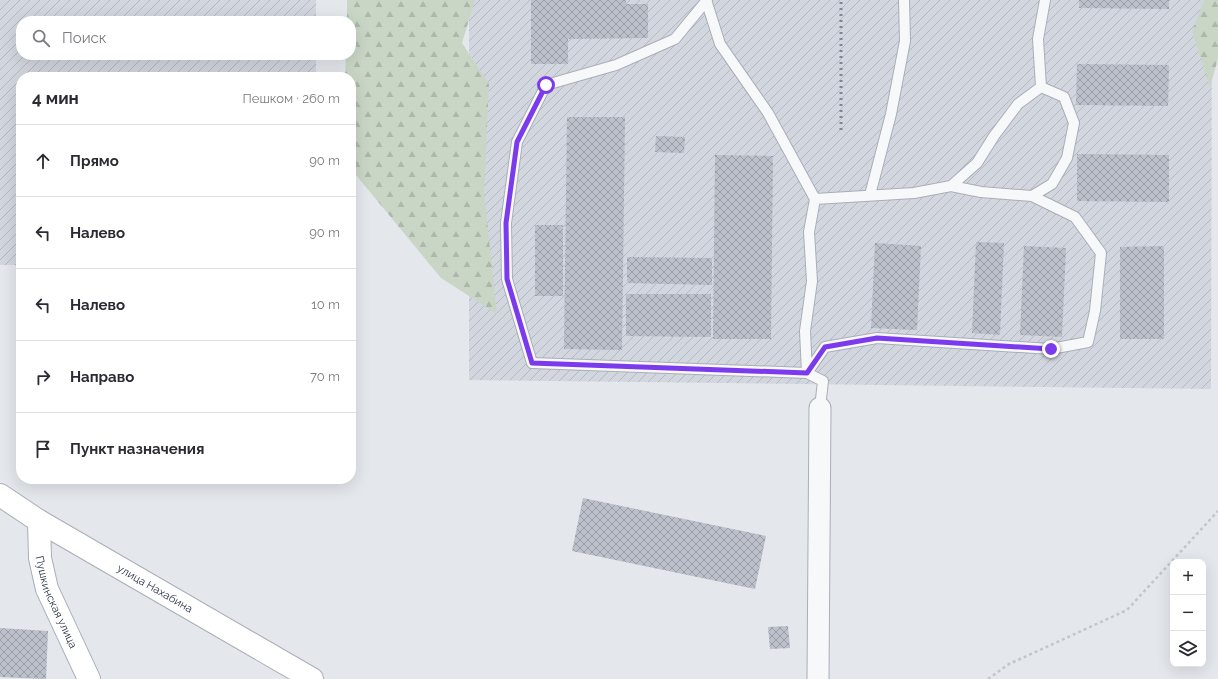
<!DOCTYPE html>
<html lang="ru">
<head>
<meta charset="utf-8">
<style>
	:root { --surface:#fff; --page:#f7f7f7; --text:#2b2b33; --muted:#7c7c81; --line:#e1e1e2 }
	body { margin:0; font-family:Raleway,sans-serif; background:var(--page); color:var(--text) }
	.controls { position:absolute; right:12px; bottom:12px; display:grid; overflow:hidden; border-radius:8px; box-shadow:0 4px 16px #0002 }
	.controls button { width:36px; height:36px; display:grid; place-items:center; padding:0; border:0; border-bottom:1px solid var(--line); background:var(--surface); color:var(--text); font:20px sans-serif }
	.stop { position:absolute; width:12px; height:12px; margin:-9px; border:3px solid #7c3aed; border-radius:50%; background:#fff }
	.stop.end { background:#7c3aed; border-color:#fff; box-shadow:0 1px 4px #0008 }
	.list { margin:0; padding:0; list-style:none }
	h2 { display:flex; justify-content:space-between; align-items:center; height:52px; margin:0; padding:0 16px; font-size:17px }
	h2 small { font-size:13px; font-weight:400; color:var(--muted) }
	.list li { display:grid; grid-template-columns:26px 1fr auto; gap:12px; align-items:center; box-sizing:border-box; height:72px; padding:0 16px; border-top:1px solid var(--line) }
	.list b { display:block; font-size:15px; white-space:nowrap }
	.list em { font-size:13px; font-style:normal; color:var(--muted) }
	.icon { flex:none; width:22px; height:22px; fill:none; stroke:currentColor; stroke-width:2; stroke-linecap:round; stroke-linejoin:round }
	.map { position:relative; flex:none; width:1218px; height:679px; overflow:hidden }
	.search { position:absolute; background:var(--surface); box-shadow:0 4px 16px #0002; left:16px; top:16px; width:340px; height:44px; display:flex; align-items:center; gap:10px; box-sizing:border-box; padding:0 14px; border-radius:16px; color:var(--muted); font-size:15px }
	.panel { position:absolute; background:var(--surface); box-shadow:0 4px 16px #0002; left:16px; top:72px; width:340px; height:412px; border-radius:16px }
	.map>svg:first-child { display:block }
</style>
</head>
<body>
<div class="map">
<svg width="1218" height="679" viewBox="0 0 1218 679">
	<defs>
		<pattern id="industrial-furrows" width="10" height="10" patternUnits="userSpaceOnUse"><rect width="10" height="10" fill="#d2d6de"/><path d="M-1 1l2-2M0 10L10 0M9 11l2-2" fill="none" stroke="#b4b8c0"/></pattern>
		<pattern id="forest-firs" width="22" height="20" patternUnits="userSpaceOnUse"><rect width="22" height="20" fill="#c9d6c5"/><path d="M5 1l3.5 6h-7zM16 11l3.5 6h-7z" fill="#adb8ab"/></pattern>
		<pattern id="building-cross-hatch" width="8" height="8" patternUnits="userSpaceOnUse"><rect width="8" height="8" fill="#bbc0ca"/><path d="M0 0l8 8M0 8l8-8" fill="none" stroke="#989da6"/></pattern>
	</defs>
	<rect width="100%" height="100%" fill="#e4e7ec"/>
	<path fill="url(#industrial-furrows)" d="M 0,0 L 316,0 L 316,21 L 21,21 L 21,55 L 316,55 L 316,77 L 21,77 L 21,265 L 0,265 Z
		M 469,0 L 1212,0 L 1211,389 L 469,380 Z"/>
	<path fill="url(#forest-firs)" d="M 347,0 L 475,0 L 462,43 L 489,84 L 484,193 L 497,314 L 441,278 L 351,169 L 351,77 L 345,77 L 346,55 L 351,55 L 351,21 L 347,21 Z
		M 1204,0 L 1218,0 L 1218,59 L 1210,87 L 1192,32 Z"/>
	<path fill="url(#building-cross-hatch)" d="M 531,0 L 626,0 L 626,4 L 648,4 L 648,38 L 568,39 L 568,64 L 531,64 Z
		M 1079,0 L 1169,0 L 1169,9 L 1079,8 Z
		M 1077,64 L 1169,65 L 1168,106 L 1076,105 Z
		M 567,117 L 625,117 L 622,350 L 564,349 Z
		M 656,136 L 685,137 L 684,153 L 655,152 Z
		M 1077,154 L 1169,155 L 1169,202 L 1077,201 Z
		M 715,155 L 773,156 L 771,339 L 713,339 Z
		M 535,225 L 563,225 L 563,296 L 535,296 Z
		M 976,242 L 1004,243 L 1000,335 L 972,333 Z
		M 875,243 L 921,246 L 917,330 L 871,328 Z
		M 1024,246 L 1066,248 L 1062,337 L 1020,335 Z
		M 1164,246 L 1164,339 L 1120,339 L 1120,247 Z
		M 627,257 L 712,258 L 712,285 L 627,283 Z
		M 626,294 L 711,294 L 711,337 L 626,336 Z
		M 583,498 L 766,536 L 755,589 L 572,551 Z
		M 788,626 L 790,648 L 770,649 L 768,627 Z
		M 0,628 L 48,631 L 46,679 L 0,677 Z"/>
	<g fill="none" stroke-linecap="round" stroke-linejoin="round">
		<g stroke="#a9aeb7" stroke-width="12">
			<path id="lane" d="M 707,0 L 675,39 L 616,65 L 546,85 L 517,142 L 506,223 L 507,279 L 532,363 L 807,373 L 823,381 L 820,408
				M 707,3 L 720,44 L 768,113 L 815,199
				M 1041,87 L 1038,39 L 1045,0
				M 951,186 L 981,192 L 1032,196 L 1075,217 L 1101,253 L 1095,311 L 1088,342 L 1051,349 L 877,338 L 825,347 L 807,373 L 805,331 L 812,281 L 809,232 L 815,199 L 914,193 Z
				M 951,186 L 977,163 L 994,136 L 1018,104 L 1041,87 L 1064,97 L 1074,123 L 1067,158 L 1052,184 L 1032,196
				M 870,195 L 891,114 L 905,41 L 904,0"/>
		</g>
		<g stroke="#a9aeb7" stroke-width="23">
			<path id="street" d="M 818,679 L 820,408"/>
		</g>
		<g stroke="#a9aeb7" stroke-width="24">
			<g id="secondary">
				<path id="s1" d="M 0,495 L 39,521 L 312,679"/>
				<path id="s2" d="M 39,521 L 40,558 L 47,589 L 89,679"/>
			</g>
		</g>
		<path stroke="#c2c5cb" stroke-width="2.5" stroke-dasharray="3 3" stroke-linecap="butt" d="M 988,679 L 1009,664 L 1127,610 L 1218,511"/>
		<use href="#lane" stroke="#f7f8fa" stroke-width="10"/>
		<use href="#street" stroke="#f7f8fa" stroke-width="21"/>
		<use href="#secondary" stroke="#fff" stroke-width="22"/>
		<path stroke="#7d8696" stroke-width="3" stroke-dasharray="2 4" stroke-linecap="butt" d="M 841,130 L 841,0"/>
	</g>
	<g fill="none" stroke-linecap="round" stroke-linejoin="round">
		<path stroke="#7c3aed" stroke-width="5" d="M 546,85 L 517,142 L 506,223 L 507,279 L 532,363 L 807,373 L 825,347 L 877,338 L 1051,349"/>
	</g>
	<g text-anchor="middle" stroke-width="4" stroke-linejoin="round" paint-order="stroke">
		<g font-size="11" fill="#2b3445" stroke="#f4f6f9">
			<text dy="4" stroke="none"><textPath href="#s1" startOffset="181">улица Нахабина</textPath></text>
			<text dy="4" stroke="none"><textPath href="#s2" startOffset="84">Пушкинская улица</textPath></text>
		</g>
	</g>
</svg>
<div class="controls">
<button>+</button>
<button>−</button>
<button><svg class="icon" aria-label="layers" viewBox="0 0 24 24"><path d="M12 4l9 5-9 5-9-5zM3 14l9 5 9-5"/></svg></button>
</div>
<div class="stop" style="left:546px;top:85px"></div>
<div class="stop end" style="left:1051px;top:349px"></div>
<div class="search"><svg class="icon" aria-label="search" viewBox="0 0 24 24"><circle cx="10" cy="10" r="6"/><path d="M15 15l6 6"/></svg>Поиск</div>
<section class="panel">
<h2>4 мин<small>Пешком · 260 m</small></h2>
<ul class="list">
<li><svg class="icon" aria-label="ahead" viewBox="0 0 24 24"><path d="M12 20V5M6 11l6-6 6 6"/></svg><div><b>Прямо</b></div><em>90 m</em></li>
<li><svg class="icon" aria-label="left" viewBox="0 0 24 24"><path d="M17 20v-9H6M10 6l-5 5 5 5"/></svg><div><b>Налево</b></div><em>90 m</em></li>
<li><svg class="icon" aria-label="left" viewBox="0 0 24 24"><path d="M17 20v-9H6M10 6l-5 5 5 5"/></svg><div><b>Налево</b></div><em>10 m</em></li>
<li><svg class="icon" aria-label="right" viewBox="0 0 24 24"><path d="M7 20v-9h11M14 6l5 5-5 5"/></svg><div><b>Направо</b></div><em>70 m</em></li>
<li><svg class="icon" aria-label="arrive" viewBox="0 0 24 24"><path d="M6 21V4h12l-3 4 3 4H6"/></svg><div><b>Пункт назначения</b></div></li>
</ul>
</section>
</div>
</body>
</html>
